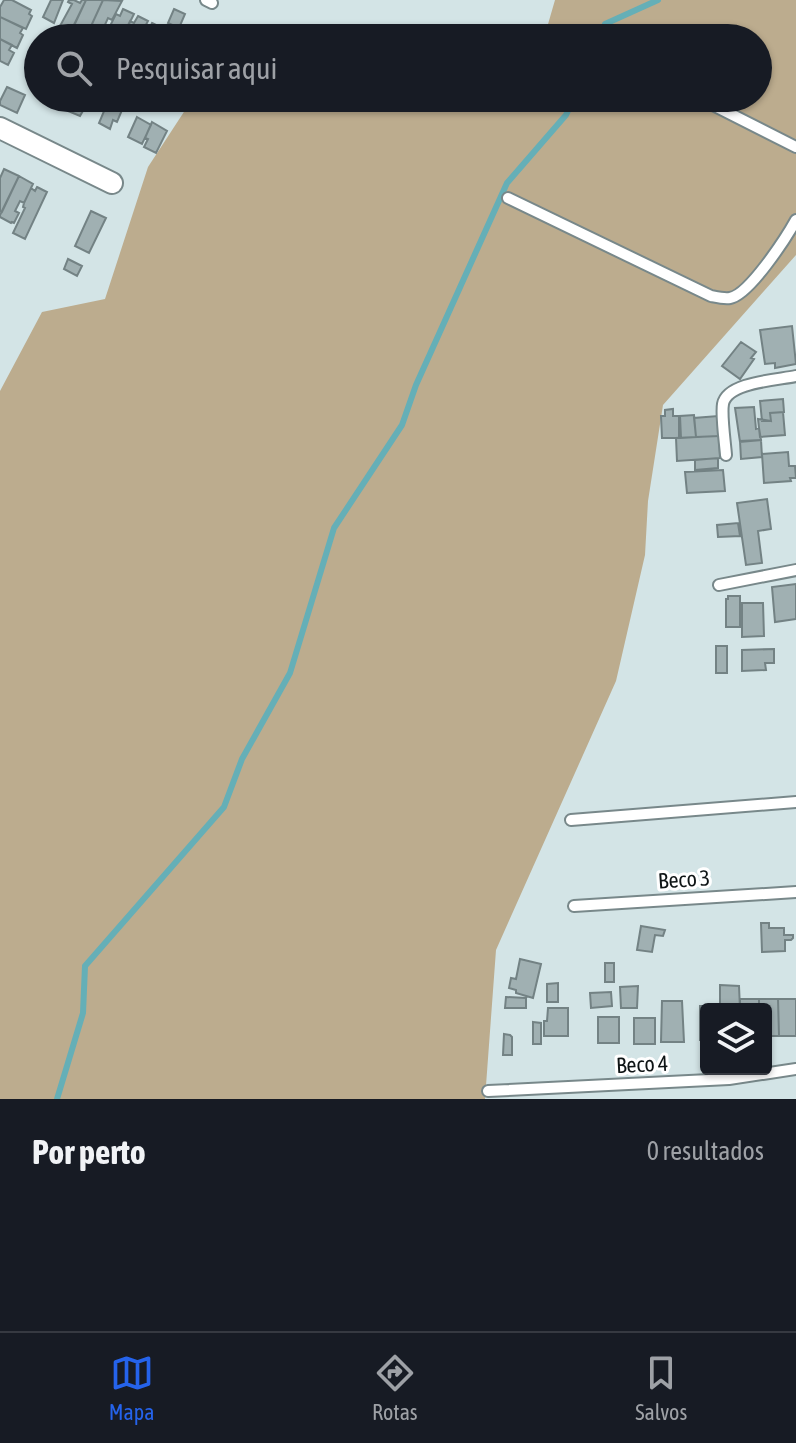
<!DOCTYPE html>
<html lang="pt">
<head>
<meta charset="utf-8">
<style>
	:root { --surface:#171b24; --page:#20242c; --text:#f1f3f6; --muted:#9ea1a6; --line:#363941; --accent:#2563eb }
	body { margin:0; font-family:"Asap Condensed",sans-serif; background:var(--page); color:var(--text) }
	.controls { position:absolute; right:24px; bottom:24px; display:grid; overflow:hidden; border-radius:8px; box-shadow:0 2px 6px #0004 }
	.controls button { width:72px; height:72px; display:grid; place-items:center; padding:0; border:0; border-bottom:2px solid var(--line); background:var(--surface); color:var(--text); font:40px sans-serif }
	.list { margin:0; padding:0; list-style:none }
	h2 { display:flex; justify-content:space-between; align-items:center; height:104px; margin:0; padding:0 32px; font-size:34px }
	h2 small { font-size:26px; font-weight:400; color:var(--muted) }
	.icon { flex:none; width:44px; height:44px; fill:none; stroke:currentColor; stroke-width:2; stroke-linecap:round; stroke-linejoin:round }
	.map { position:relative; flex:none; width:796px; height:1099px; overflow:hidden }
	.search { position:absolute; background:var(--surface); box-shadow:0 2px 6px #0004; left:24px; right:24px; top:24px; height:88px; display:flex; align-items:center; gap:20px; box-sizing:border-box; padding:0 28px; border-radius:44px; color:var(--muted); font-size:30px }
	.sheet { height:232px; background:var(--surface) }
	nav { display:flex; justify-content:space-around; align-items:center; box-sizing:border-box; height:112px; border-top:2px solid var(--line); background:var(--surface); font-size:22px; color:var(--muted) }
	nav a { display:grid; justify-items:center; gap:4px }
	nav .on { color:var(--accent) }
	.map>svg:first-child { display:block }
</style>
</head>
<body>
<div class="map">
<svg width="796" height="1099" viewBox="0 0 796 1099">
	<rect width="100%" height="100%" fill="#d3e4e6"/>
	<path fill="#bcac8e" d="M 555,0 L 796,0 L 796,255 L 663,405 L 648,501 L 645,555 L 616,681 L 496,950 L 485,1099 L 0,1099 L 0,391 L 42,312 L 105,299 L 148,167 L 193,98 L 345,98 L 360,110 L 385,112 L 425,98 L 758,98 L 758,38 L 544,38 Z"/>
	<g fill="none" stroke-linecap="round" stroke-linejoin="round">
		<path stroke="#65afb7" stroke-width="6" d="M 600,38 L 605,24 L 658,0
			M 57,1099 L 83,1013 L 85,966 L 224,807 L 242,759 L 290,673 L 334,528 L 402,425 L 416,385 L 507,183 L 566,115 L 574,98"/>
	</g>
	<path fill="#a0b0b2" stroke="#738284" stroke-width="2" d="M 4,0 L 12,0 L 31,10 L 29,14 L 32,16 L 26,29 L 0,17 L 0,7 Z
		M 51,0 L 63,0 L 54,23 L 43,17 Z
		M 69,0 L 74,0 L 80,3 L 82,0 L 86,0 L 71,31 L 60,26 L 72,4 L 68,2 Z
		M 86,0 L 103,0 L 86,37 L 72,30 Z
		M 103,0 L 122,1 L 112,20 L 108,18 L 99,38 L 93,38 L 87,35 Z
		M 123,9 L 134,14 L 122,38 L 104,38 L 116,14 L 120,16 Z
		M 174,9 L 185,14 L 179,28 L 168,23 Z
		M 138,16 L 148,21 L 139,38 L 122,38 L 130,21 L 134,23 Z
		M 0,17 L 23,28 L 20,33 L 23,35 L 17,48 L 0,39 Z
		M 152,23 L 162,28 L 157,38 L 139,38 L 144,28 L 149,30 Z
		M 0,39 L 12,45 L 9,50 L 14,53 L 8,65 L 0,61 Z
		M 7,87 L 25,95 L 17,113 L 0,105 L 0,101 Z
		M 75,98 L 92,98 L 87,110 L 84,109 L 80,116 L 68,111 Z
		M 107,104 L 122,110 L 117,122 L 113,120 L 110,129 L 99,123 Z
		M 137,117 L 151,125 L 142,144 L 128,137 Z
		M 152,122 L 167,131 L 156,153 L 144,147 L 148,139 L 145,138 Z
		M 4,169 L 19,176 L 2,212 L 0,211 L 0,178 Z
		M 19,176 L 33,184 L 24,203 L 20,201 L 15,211 L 19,213 L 14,223 L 12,222 L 11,223 L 0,217 L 0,215 Z
		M 37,187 L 47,192 L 25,239 L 13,233 L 25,208 L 23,207 L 24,203 L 31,188 L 35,191 Z
		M 91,211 L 106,218 L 89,253 L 75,246 Z
		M 68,259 L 82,266 L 77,276 L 64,269 Z
		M 792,326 L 796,364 L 775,368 L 775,363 L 765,364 L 760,330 Z
		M 741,342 L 756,352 L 751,358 L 754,359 L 740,379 L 722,366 Z
		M 783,399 L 784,412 L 770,413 L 771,421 L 762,421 L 760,401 Z
		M 754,407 L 756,429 L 759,428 L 761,440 L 740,442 L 735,408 Z
		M 673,409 L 673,416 L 679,416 L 679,438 L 662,438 L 661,416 L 665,416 L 665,410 Z
		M 783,412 L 785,435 L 760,437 L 758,419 L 771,421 L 770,413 Z
		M 694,415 L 696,437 L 681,438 L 680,416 Z
		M 718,416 L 719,436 L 696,437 L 694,418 Z
		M 719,436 L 720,458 L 677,461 L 676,438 Z
		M 761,440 L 762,457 L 741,459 L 740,441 Z
		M 788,452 L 789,466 L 795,466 L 796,478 L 790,478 L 791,481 L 764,483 L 762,454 Z
		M 718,458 L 718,468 L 695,470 L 695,460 Z
		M 723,470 L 725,491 L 687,493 L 685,472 Z
		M 767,499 L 771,529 L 758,531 L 762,563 L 746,565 L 737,503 Z
		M 738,523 L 740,536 L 718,537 L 717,525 Z
		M 796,584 L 796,619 L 775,622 L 772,587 Z
		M 728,596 L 740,596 L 740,627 L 726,627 L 726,599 L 728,599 Z
		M 742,603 L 763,603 L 764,636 L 742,637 Z
		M 716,646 L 727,646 L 727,673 L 716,673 Z
		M 774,649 L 774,663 L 765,663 L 766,670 L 742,671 L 742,650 Z
		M 761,923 L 769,923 L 769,928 L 784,928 L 784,935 L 793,935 L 793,938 L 791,940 L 785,940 L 785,951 L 762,952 Z
		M 641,926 L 665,930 L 663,936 L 655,935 L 652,952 L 637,950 Z
		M 520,959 L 541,964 L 533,998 L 516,993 L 516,990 L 509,988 L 511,978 L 516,979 Z
		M 605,963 L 614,963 L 614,982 L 605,982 Z
		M 558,983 L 558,1002 L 547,1002 L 547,984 Z
		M 720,985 L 739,986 L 740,1009 L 720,1009 Z
		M 638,986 L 637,1008 L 621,1008 L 620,987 Z
		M 611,992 L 612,1006 L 591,1008 L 590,993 Z
		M 506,997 L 526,998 L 526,1008 L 505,1008 Z
		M 740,999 L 759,999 L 759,1009 L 740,1009 Z
		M 759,999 L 778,999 L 779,1036 L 766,1036 L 766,1009 L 759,1009 Z
		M 778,999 L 796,999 L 796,1036 L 779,1036 Z
		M 662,1001 L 682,1001 L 684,1042 L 661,1042 Z
		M 700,1006 L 720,1006 L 720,1009 L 706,1009 L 706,1040 L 700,1040 Z
		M 548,1008 L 568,1008 L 568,1036 L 544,1036 L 544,1021 L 547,1021 Z
		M 598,1017 L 619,1017 L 619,1043 L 598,1043 Z
		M 634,1018 L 655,1018 L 655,1044 L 634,1044 Z
		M 533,1022 L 541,1023 L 541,1044 L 533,1044 Z
		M 504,1034 L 510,1035 L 512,1037 L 512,1055 L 503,1055 Z"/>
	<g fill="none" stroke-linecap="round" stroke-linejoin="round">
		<g stroke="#78888a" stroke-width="14">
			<path id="service" d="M 206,0 L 212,3
				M 699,98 L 796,147
				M 508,198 L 711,296 C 716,297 724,299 730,298 C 749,295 786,238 796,220
				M 726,455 C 725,442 721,415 723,404 C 727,382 778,380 796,376
				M 719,585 L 796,570
				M 571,820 L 796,802
				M 574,906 L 796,892
				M 488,1091 L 729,1079 L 796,1069"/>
		</g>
		<g stroke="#78888a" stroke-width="24">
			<path id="minor" d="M 0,128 L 112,183"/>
		</g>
		<use href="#service" stroke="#fff" stroke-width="10"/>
		<use href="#minor" stroke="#fff" stroke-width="20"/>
	</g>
	<g text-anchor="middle" stroke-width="6" stroke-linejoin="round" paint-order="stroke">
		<g font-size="22" fill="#0e1415" stroke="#fff">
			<text transform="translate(684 879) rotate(-4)" y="8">Beco 3</text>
			<text transform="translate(642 1064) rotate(-3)" y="8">Beco 4</text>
		</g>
	</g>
</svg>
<div class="controls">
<button><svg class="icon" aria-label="layers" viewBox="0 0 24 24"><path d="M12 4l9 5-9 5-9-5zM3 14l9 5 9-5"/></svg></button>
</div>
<div class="search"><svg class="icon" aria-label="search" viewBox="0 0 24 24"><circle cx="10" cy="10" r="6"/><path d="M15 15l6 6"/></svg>Pesquisar aqui</div>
</div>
<section class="sheet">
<h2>Por perto<small>0 resultados</small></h2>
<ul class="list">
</ul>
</section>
<nav>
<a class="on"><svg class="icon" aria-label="map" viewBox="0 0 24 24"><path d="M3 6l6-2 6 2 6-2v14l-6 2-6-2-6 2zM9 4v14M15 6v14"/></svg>Mapa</a>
<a><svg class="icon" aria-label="directions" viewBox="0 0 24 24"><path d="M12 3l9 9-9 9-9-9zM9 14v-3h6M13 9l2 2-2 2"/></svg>Rotas</a>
<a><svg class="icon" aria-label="saved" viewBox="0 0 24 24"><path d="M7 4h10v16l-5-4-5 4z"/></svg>Salvos</a>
</nav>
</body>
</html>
